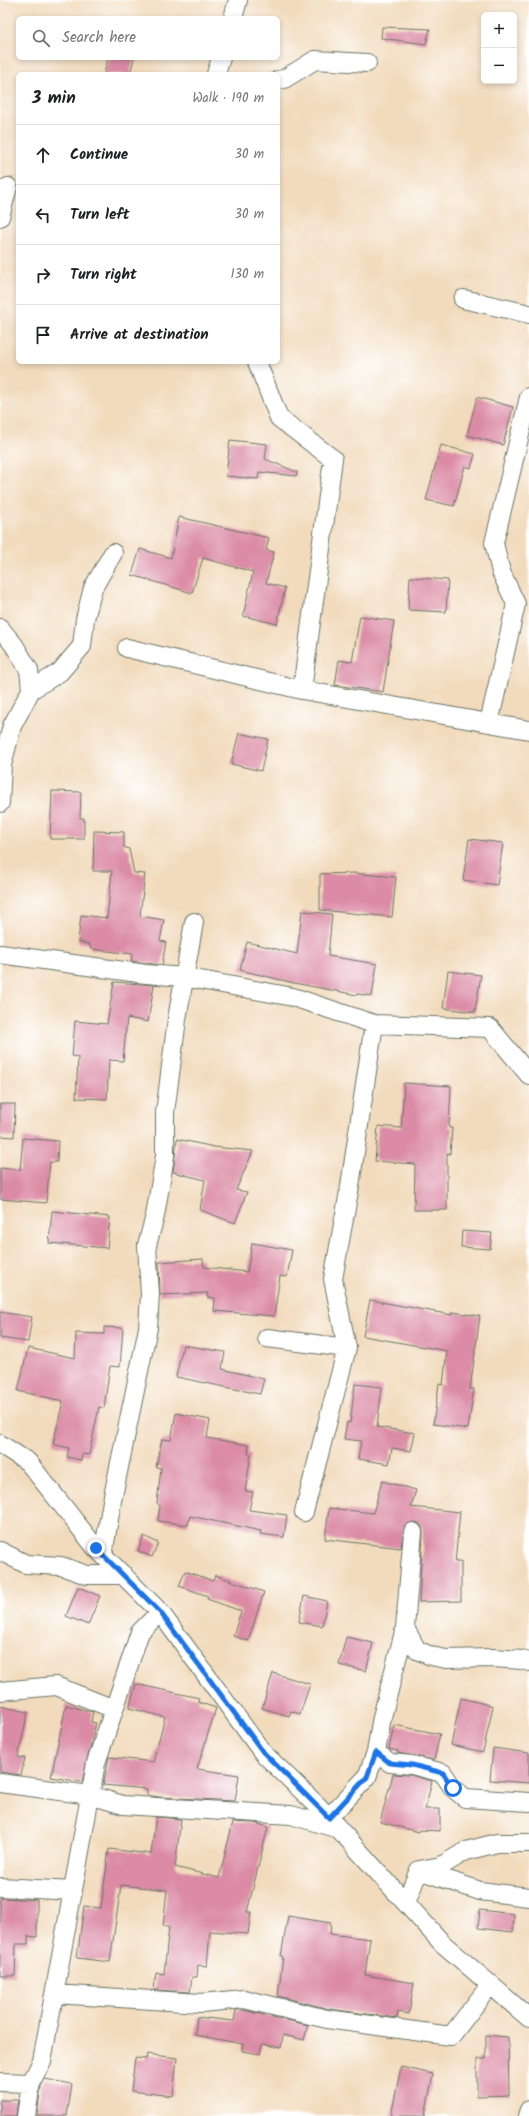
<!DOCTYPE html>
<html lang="en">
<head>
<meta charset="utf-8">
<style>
	:root { --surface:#fff; --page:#f6f6f6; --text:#202124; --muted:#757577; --line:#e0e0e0 }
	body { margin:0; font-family:Kalam,sans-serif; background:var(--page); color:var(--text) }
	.controls { position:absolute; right:12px; top:12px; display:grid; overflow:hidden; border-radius:6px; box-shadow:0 2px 6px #0003 }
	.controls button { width:36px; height:36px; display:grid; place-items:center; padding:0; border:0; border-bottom:1px solid var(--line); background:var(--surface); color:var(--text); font:20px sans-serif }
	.stop { position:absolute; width:12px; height:12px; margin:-9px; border:3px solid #1a73e8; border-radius:50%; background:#fff }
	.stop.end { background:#1a73e8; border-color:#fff; box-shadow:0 1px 4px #0008 }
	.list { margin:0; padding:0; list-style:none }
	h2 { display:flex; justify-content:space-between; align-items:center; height:52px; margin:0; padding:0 16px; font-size:17px }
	h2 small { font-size:13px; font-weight:400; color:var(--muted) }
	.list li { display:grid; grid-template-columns:26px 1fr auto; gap:12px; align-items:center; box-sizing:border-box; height:60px; padding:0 16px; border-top:1px solid var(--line) }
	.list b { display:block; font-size:15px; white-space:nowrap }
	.list em { font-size:13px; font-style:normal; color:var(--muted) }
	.icon { flex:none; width:22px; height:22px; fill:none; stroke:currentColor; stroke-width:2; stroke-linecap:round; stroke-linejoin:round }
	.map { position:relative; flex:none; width:529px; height:2116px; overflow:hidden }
	.search { position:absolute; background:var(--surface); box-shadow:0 2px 6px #0003; left:16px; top:16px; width:264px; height:44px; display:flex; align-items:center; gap:10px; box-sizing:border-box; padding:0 14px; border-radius:6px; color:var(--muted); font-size:15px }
	.panel { position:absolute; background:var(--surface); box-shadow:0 2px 6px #0003; left:16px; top:72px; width:264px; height:292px; border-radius:6px }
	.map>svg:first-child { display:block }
</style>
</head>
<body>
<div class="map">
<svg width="529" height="2116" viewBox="0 0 529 2116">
	<rect width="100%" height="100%" fill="#fff"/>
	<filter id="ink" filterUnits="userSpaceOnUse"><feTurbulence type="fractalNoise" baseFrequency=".025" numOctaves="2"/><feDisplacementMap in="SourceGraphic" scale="8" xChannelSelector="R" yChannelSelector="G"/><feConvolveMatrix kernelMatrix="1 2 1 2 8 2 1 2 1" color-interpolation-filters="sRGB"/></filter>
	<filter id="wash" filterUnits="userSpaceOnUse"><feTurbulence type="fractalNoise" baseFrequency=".012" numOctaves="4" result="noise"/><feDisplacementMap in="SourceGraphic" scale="16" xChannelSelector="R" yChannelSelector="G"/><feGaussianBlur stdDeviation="0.9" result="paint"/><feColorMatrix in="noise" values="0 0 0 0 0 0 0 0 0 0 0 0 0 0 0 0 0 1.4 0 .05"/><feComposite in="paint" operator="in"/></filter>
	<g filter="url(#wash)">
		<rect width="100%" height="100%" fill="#f2dbbd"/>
		<g id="blocks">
			<path fill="#db8ba6" d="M 382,27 L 430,29 L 426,44 L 381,38 Z
				M 108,58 L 134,58 L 130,74 L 104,74 Z
				M 477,397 L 513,407 L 503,445 L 467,435 Z
				M 230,440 L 267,444 L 265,459 L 297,472 L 296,476 L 259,472 L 258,479 L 226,476 Z
				M 441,445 L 475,454 L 471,468 L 465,466 L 454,506 L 426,500 Z
				M 179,517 L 269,538 L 266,550 L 274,552 L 266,583 L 285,588 L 277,624 L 243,616 L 253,572 L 203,558 L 192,593 L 132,575 L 140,549 L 171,558 Z
				M 410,577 L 448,580 L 446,612 L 408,610 Z
				M 360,616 L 394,621 L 383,692 L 335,685 L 339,660 L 352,662 Z
				M 239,733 L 268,739 L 261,771 L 231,764 Z
				M 52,791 L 81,792 L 80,818 L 84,818 L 84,839 L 50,839 Z
				M 94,831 L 124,832 L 124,847 L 129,849 L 134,873 L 145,874 L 140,916 L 164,920 L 160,941 L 166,942 L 162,965 L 131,961 L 133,954 L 91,949 L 89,944 L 78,942 L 81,915 L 107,918 L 112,871 L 93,871 Z
				M 469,839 L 503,843 L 497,885 L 463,880 Z
				M 353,873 L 396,877 L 392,917 L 320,910 L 320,874 Z
				M 302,911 L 332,914 L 328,956 L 377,964 L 372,996 L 357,994 L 357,995 L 294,983 L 240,970 L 247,942 L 297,954 Z
				M 448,971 L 481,975 L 475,1012 L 443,1008 Z
				M 114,982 L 154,985 L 148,1022 L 127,1018 L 123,1061 L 109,1060 L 107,1099 L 76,1098 L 78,1057 L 72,1056 L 75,1021 L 107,1024 Z
				M 404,1083 L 451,1086 L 449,1128 L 452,1128 L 450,1154 L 447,1153 L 447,1210 L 414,1210 L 415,1164 L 375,1161 L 378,1126 L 401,1128 Z
				M 0,1104 L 15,1104 L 14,1137 L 0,1136 Z
				M 23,1138 L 58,1141 L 57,1162 L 50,1162 L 46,1203 L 0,1199 L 0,1168 L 20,1170 Z
				M 177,1139 L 214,1147 L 253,1151 L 236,1190 L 247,1192 L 235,1223 L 200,1210 L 205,1180 L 173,1172 Z
				M 52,1211 L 110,1217 L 107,1248 L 49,1243 Z
				M 462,1231 L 492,1233 L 490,1249 L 461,1247 Z
				M 252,1243 L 292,1250 L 287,1277 L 280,1276 L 274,1316 L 214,1311 L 215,1298 L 207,1297 L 208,1293 L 160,1295 L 159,1262 L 203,1259 L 204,1267 L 247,1272 Z
				M 370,1300 L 452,1315 L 452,1312 L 480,1316 L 470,1389 L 474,1389 L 468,1429 L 433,1424 L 439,1384 L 443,1385 L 447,1351 L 363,1336 Z
				M 0,1312 L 32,1317 L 28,1342 L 0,1338 Z
				M 104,1327 L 123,1328 L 120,1367 L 110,1366 L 104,1408 L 99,1407 L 89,1455 L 82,1454 L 81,1460 L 67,1457 L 69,1448 L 53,1444 L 63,1401 L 18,1391 L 28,1348 L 75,1358 L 76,1333 L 104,1334 Z
				M 183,1345 L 225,1352 L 222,1369 L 264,1379 L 260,1394 L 176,1377 Z
				M 355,1384 L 382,1387 L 377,1427 L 415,1433 L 411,1451 L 392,1448 L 389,1464 L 358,1459 L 361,1441 L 344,1439 L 347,1422 L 350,1423 Z
				M 176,1413 L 210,1420 L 207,1438 L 249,1445 L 248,1454 L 251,1454 L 245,1491 L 253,1492 L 249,1510 L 287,1515 L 284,1537 L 260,1534 L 261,1531 L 190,1516 L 188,1525 L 158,1521 L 160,1506 L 157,1503 L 161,1468 L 156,1467 L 162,1439 L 171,1440 Z
				M 382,1481 L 416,1490 L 411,1507 L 460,1512 L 455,1562 L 461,1562 L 461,1601 L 419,1602 L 423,1533 L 422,1527 L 419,1523 L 413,1522 L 405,1526 L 401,1548 L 325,1539 L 329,1508 L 373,1513 Z
				M 144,1536 L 158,1543 L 152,1557 L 138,1551 Z
				M 185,1571 L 213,1581 L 215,1575 L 264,1592 L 248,1641 L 233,1636 L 241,1611 L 207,1599 L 208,1596 L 179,1586 Z
				M 78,1587 L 100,1596 L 88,1625 L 66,1616 Z
				M 304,1596 L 327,1601 L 322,1626 L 299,1622 Z
				M 346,1637 L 373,1643 L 366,1671 L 339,1665 Z
				M 273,1673 L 310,1684 L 300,1714 L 291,1711 L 289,1716 L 262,1708 Z
				M 136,1684 L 199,1698 L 198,1702 L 216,1708 L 197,1769 L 239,1775 L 235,1801 L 159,1797 L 147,1795 L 147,1789 L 103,1785 L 109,1757 L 153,1762 L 165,1717 L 129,1708 Z
				M 461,1698 L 493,1706 L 483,1752 L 451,1745 Z
				M 66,1705 L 93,1712 L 91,1722 L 96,1723 L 82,1782 L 51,1777 Z
				M 0,1706 L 28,1712 L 18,1757 L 25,1758 L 21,1775 L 0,1772 Z
				M 394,1725 L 440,1734 L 434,1760 L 398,1753 L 398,1751 L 389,1749 Z
				M 493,1748 L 529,1753 L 529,1783 L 490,1780 Z
				M 393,1774 L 410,1775 L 432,1781 L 425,1809 L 440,1809 L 440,1831 L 420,1830 L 419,1832 L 380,1822 Z
				M 156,1817 L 181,1819 L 175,1867 L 219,1878 L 233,1822 L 255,1823 L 268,1827 L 247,1912 L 251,1912 L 248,1934 L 210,1931 L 207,1966 L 198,1965 L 197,1977 L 192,1977 L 190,1992 L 154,1990 L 156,1973 L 164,1974 L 169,1926 L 163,1926 L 167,1890 L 121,1885 L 110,1962 L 77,1958 L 84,1906 L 101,1908 L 109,1849 L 151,1854 Z
				M 0,1898 L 37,1900 L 37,1937 L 28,1936 L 28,1944 L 16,1944 L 15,1976 L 0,1976 Z
				M 480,1910 L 514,1914 L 513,1932 L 478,1928 Z
				M 288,1916 L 331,1923 L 330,1934 L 370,1939 L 365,1975 L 414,1983 L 409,2014 L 398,2012 L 397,2018 L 329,2009 L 278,1996 L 283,1957 L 281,1956 Z
				M 236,2010 L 243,2010 L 308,2025 L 304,2040 L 283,2035 L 281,2048 L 262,2044 L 260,2054 L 242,2051 L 243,2044 L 195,2035 L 197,2017 L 234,2021 Z
				M 486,2035 L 508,2037 L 509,2095 L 477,2096 L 477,2059 L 486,2059 Z
				M 147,2054 L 177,2058 L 173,2096 L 131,2091 L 135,2058 L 146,2059 Z
				M 401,2067 L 433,2074 L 425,2116 L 391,2116 Z
				M 45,2079 L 72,2084 L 67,2116 L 37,2116 L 41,2086 Z
				M 0,2100 L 18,2100 L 16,2116 L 0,2116 Z"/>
		</g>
	</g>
	<g filter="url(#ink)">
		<use href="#blocks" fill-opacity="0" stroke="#697464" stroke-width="1"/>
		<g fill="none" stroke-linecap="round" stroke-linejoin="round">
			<g stroke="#697464" stroke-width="20">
				<path id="minor" d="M 233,18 L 238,0
					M 216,74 L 221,58
					M 278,80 L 284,79 L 315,60 L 367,63
					M 0,217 L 8,187
					M 463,299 L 529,314
					M 257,362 L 279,418 L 333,459 L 302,690
					M 529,397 L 494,543 L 501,572 L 516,604 L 489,723 L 529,730
					M 0,628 L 14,645 L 29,670 L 31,690
					M 127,648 L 302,690 L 489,723
					M 0,803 L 2,765 L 12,726 L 31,690 L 60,672 L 82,646 L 85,619 L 93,588 L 113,553
					M 0,954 L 146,974 L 184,977 L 293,997 L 374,1024
					M 267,1338 L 347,1348
					M 0,1444 L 28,1462 L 96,1548 L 160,1612 L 263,1753 L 319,1807 L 442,1943 L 529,2018
					M 304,1512 L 347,1348 L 333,1279 L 350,1186 L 374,1024 L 490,1028 L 529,1075
					M 413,1532 L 405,1628 L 417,1650 L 431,1656 L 446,1659 L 493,1658 L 522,1660 L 529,1662
					M 0,1551 L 26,1564 L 61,1566 L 87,1575 L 124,1575
					M 103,1555 L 112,1501 L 148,1328 L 150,1294 L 147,1245 L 155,1216 L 165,1156 L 165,1113 L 177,1019 L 194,922
					M 0,1691 L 56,1686 L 114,1709
					M 376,1752 L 390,1763 L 412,1765 L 443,1773 L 453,1788 L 465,1798 L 529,1802
					M 0,1783 L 90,1795 L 123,1805 L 291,1815 L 339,1829
					M 329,1817 L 367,1777 L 376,1752 L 382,1717 L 405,1628
					M 419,1870 L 441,1866 L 466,1851 L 497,1843 L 529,1843
					M 0,1887 L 73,1891
					M 406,1902 L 419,1870 L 480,1891 L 529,1897
					M 54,1994 L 201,2003 L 244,1999 L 327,2019 L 451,2036 L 491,1984
					M 0,2082 L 31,2083
					M 26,2116 L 31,2083 L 42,2061 L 96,1763 L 140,1632 L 160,1612
					M 527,2116 L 529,2110"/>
			</g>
			<use href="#minor" stroke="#fff" stroke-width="18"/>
		</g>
	</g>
	<g fill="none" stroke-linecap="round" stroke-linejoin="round" filter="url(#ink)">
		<path stroke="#1a73e8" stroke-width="5" d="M 96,1548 L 160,1612 L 263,1752 L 329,1818 L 367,1777 L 376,1752 L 390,1763 L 412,1765 L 443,1773 L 453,1788"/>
	</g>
</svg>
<div class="controls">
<button>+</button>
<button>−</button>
</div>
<div class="stop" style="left:453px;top:1788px"></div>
<div class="stop end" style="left:96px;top:1548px"></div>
<div class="search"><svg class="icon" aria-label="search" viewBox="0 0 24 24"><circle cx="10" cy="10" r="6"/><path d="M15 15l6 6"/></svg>Search here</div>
<section class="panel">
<h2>3 min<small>Walk · 190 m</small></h2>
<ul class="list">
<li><svg class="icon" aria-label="ahead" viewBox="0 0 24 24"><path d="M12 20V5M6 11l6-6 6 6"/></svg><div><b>Continue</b></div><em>30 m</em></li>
<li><svg class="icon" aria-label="left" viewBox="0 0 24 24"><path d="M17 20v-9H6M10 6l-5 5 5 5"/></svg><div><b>Turn left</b></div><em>30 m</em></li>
<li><svg class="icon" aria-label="right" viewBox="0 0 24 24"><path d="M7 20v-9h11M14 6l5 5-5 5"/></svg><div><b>Turn right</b></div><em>130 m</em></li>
<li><svg class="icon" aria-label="arrive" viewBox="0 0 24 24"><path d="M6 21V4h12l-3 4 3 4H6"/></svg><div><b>Arrive at destination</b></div></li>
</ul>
</section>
</div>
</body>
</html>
